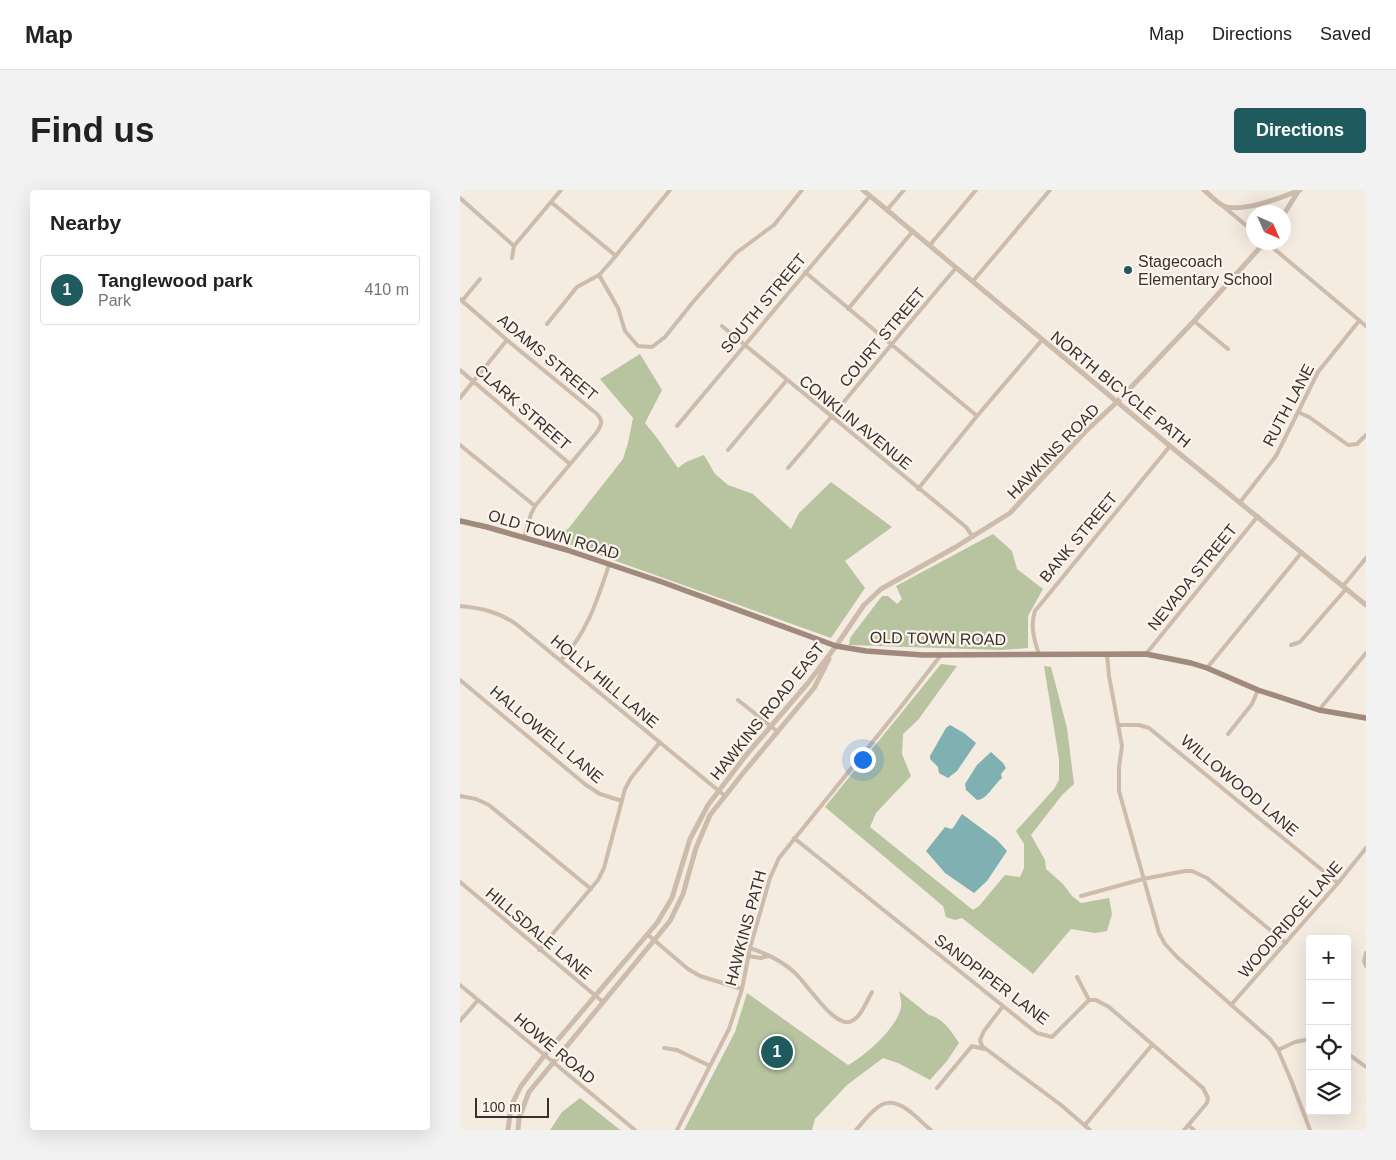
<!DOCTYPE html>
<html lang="en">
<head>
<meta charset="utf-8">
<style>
	:root { --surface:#fff; --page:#f2f2f2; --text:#222; --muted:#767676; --line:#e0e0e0; --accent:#1f5a5e }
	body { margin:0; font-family:Helvetica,sans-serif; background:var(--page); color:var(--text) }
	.controls { position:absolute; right:15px; bottom:15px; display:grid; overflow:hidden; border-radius:5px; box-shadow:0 5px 20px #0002 }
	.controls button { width:45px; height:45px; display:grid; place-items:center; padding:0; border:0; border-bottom:1px solid var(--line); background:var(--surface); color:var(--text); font:25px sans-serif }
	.compass { position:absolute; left:786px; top:15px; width:45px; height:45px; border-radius:50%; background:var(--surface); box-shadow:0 5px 20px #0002; rotate:135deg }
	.scale { position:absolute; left:15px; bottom:12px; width:74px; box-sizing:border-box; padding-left:5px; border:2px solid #3b302b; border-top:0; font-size:14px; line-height:18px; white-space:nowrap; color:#3b302b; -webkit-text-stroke:4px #fbf5ee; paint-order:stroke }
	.you { position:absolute; left:402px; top:569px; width:18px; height:18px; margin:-12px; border:4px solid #fff; border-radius:50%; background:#1a73e8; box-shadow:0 0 0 8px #1a73e833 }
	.badge { display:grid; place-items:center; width:32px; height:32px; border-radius:50%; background:var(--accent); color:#fff; font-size:16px; font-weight:700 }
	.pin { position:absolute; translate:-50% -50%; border:2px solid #fff; box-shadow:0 1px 5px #0006 }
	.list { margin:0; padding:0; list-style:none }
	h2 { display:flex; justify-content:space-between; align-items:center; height:65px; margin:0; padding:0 20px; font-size:21px }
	h2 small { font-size:16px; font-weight:400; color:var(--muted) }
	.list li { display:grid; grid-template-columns:32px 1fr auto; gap:15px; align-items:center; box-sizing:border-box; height:70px; margin:0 10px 10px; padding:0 10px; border:1px solid var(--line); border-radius:5px }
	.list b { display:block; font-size:19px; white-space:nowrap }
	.list p { margin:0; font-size:16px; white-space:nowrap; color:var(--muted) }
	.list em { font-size:16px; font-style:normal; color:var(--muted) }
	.icon { flex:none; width:28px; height:28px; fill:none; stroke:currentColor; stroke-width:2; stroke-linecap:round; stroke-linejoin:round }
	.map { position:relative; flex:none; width:906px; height:940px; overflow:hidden; border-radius:5px }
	header { display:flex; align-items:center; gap:30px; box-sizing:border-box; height:70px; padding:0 25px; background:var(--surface); border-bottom:1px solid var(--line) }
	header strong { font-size:24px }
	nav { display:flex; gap:28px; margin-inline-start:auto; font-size:18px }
	.intro { display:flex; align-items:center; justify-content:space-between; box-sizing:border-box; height:120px; padding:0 30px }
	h1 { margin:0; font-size:35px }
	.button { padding:12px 22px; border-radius:5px; background:var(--accent); color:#fff; font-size:18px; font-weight:700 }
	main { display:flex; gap:30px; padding:0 30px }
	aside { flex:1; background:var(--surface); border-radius:5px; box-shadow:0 5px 20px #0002 }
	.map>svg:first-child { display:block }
</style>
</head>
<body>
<header>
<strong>Map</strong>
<nav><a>Map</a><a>Directions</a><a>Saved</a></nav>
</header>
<div class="intro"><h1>Find us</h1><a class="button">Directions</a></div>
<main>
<aside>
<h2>Nearby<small></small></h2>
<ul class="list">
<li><span class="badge">1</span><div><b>Tanglewood park</b><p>Park</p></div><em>410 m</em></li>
</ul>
</aside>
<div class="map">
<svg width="906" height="940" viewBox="0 0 906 940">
	<rect width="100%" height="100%" fill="#f4ebe1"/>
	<path fill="#b8c4a0" d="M 180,164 L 202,200 L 185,233 L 197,248 L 218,278 L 226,272 L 244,265 L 255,284 L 268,295 L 293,304 L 331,339 L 339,323 L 371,292 L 432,337 L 385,371 L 405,398 L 371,448 L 86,346 L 108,339 L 163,269 L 168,253 L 173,228 L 140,189 Z
		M 533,344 L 552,361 L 557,379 L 583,399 L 568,426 L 568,458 L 541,460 L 389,455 L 390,448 L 422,406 L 428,406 L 437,414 L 442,409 L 436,396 Z
		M 481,474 L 497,476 L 458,530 L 443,544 L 442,564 L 451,586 L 416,623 L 410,637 L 513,720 L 519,716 L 545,685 L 560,687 L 564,678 L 564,654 L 556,641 L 594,599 L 599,590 L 599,569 L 584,476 L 591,477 L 607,538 L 614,594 L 602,605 L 571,645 L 585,670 L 586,679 L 603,694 L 612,706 L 621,713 L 649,708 L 652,724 L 647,741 L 635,743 L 611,739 L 573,784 L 502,728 L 495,730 L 486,727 L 483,716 L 365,617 Z
		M 439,801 L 469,825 C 483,828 492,842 499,853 L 487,871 L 470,890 L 438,873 L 423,868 L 387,895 L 355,929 L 352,940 L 224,940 L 275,842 L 287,803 L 388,875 C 405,866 438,837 441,817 C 442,812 440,806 439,801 Z
		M 120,908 L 159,939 L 161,940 L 90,940 L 102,922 Z"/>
	<path fill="#7fb0b2" d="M 490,535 L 504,543 L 516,553 L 497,581 L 488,588 L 479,583 L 478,577 L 470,569 L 470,566 L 486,538 Z
		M 531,562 L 543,573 L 546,578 L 541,584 L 542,588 C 533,595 527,610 517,610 L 506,600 L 505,594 L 517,575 Z
		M 502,624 L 537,650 L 547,661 L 527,691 L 514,703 L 485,683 L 466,661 L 485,637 L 491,639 L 493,638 Z"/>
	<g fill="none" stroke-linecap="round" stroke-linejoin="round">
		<path stroke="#cdbbac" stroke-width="4" d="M 0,8 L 54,56 L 52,68
			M 91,12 L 156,66
			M 764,17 L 794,42
			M 427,20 L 444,0
			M 806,52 L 906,136
			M 470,55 L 516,0
			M 54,56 L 101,0
			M 345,82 L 517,226
			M 139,85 L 158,118 L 165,141 L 178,156 L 192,157 L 205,147 L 233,112 L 276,63 L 314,35 L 342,0
			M 513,91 L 590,0
			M 0,109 L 47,150 L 137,224 C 143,231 142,234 137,242 L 75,316 L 71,324 L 64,347
			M 2,111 L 20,89
			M 388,119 L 453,41
			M 734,131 L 768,159
			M 87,134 L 117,97 L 139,85 L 149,74 L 210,0
			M 262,136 L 506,337 L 513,347
			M 0,180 L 110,274
			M 0,208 L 47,150
			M 838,222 L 849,227 L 888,255 L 897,254 L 906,245
			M 217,236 L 410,6
			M 0,255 L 75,316
			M 268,260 L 326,191
			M 328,278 C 385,212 439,144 496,78
			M 458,299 L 517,226 L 582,150
			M 781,311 L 816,266 L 858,182 L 899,131
			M 883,396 L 906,368
			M 0,416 C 21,418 39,422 56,434 L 265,606
			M 831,455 L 840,452 L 886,399
			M 579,464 C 574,450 570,435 575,421 L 710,256
			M 647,464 L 649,486 L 662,556 L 659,577 L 659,601 L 699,743 L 705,754 L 717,767 L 810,849 L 818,860 L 831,890 L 850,940
			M 686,464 L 798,326
			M 101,470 C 127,443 137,411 149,375
			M 747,478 L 842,362
			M 0,490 L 126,595 L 140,604 L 162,611
			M 278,510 L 318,542
			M 859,520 L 906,463
			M 659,535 L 679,535 L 689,538 L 878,693
			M 768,544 L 792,514 L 798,500
			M 0,606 L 16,609 L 29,615 L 131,699
			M 334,648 L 568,836 L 577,843 L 592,847 L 629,810 L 636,810 L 649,817 L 743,898 L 748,908 L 747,913 L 724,940
			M 0,692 L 143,812
			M 621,706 L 683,689 L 725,681 L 732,681 L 747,688 L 826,753
			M 187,744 L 228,779 L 240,786 L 282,799
			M 290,758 C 305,763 322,771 334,782 C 346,792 372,835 389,832 C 400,830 407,810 412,802
			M 79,760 L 138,690 L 144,678 L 165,599 L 171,588 L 200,552
			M 906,763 L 904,771 L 906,776
			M 288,766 L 301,768 L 308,766
			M 617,787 L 629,810
			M 0,795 L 175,940
			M 771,815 L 878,693 L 906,658
			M 543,816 L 524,841 L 520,850 L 522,856 L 601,915 L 630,940
			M 0,831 L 18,810
			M 204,858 L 217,860 L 250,876
			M 818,860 L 835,852 L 850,849
			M 887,863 L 906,877
			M 477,898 L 512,856 L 524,859
			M 625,935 L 692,855
			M 728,935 L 734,940
			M 217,940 L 269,839 L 282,799 L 290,758 L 310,688 L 319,668 L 440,518 L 481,465
			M 396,940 C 403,932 412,920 421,915 C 439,905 458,930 471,940"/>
		<path stroke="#cdbbac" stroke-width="5" d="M 403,0 L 710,256 L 906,415
			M 744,0 C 750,5 759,15 766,17 C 788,21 820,8 840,0
			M 824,24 L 839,0
			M 48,940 L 51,916 L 61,896 L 84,866 L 197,733 L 212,708 L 230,649 L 248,615 L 287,564 L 348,493 L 376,456 L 404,415 L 421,399 L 494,358 L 550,323 L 625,242 L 658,211 L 734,131 L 805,52
			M 58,940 L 59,928 L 69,902 L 210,731 L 223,704 L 236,658 L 250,625 L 284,582 L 354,498 L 369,469"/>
		<path stroke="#a18a7d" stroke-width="5.5" d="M 0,331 L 27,337 L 107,360 L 202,392 L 376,456 L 406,461 L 463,465 L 686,464 L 731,473 L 747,478 L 798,500 L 859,520 L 906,528"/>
	</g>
	<circle fill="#1f5a5e" stroke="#fbf5ee" stroke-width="2" cx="668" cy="80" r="5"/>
	<g text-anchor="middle" stroke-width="4.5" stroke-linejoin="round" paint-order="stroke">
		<g font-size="16" fill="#3b302b" stroke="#fbf5ee" text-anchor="start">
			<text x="678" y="77">Stagecoach<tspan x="678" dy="18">Elementary School</tspan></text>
		</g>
		<g font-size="16" fill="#3b302b" stroke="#fbf5ee">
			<text transform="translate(303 113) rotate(-50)" y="6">SOUTH STREET</text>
			<text transform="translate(422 147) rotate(-50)" y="6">COURT STREET</text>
			<text transform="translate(88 167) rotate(40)" y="6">ADAMS STREET</text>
			<text transform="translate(661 199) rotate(39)" y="6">NORTH BICYCLE PATH</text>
			<text transform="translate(828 215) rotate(-62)" y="6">RUTH LANE</text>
			<text transform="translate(63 217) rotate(41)" y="6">CLARK STREET</text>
			<text transform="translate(396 232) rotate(39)" y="6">CONKLIN AVENUE</text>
			<text transform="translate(593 261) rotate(-46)" y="6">HAWKINS ROAD</text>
			<text transform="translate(94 344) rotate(17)" y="6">OLD TOWN ROAD</text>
			<text transform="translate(618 347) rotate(-50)" y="6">BANK STREET</text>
			<text transform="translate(732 387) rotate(-51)" y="6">NEVADA STREET</text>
			<text transform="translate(478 448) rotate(1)" y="6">OLD TOWN ROAD</text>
			<text transform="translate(145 491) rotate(40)" y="6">HOLLY HILL LANE</text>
			<text transform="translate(307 521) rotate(-51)" y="6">HAWKINS ROAD EAST</text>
			<text transform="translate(87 544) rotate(40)" y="6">HALLOWELL LANE</text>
			<text transform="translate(780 595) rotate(40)" y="6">WILLOWOOD LANE</text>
			<text transform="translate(830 729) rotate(-49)" y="6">WOODRIDGE LANE</text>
			<text transform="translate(285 738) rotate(-75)" y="6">HAWKINS PATH</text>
			<text transform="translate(79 743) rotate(40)" y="6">HILLSDALE LANE</text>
			<text transform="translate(532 789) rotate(37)" y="6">SANDPIPER LANE</text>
			<text transform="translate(95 858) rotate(40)" y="6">HOWE ROAD</text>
		</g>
	</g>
</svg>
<div class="controls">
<button>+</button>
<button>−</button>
<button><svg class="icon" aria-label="locate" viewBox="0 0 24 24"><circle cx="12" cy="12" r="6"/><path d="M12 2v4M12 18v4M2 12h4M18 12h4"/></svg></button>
<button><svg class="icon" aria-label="layers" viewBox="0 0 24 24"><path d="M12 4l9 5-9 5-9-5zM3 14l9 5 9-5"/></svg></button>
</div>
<svg class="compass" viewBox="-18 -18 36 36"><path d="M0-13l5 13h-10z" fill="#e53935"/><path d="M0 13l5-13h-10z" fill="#767676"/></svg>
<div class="scale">100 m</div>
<div class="you"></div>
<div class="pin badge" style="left:317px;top:862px">1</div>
</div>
</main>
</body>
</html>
